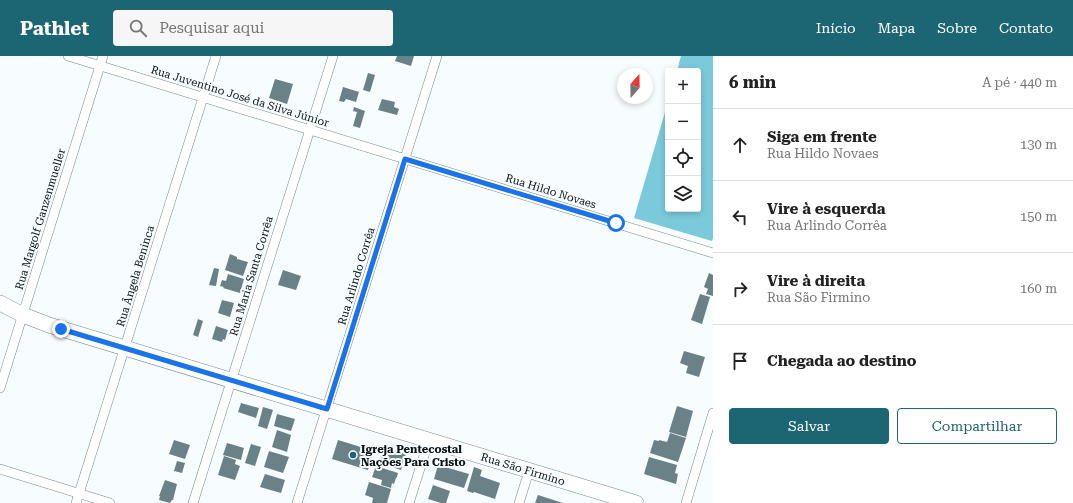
<!DOCTYPE html>
<html lang="pt">
<head>
<meta charset="utf-8">
<style>
	:root { --surface:#fff; --page:#f6f6f6; --text:#222; --muted:#767676; --line:#e0e0e0; --accent:#1c6572 }
	body { margin:0; font-family:"Roboto Serif",serif; background:var(--page); color:var(--text) }
	.controls { position:absolute; right:12px; top:12px; display:grid; overflow:hidden; border-radius:4px; box-shadow:0 2px 6px #0003 }
	.controls button { width:36px; height:36px; display:grid; place-items:center; padding:0; border:0; border-bottom:1px solid var(--line); background:var(--surface); color:var(--text); font:20px sans-serif }
	.compass { position:absolute; left:617px; top:12px; width:36px; height:36px; border-radius:50%; background:var(--surface); box-shadow:0 2px 6px #0003; rotate:20deg }
	.stop { position:absolute; width:12px; height:12px; margin:-9px; border:3px solid #1a73e8; border-radius:50%; background:#fff }
	.stop.end { background:#1a73e8; border-color:#fff; box-shadow:0 1px 4px #0008 }
	.list { margin:0; padding:0; list-style:none }
	h2 { display:flex; justify-content:space-between; align-items:center; height:52px; margin:0; padding:0 16px; font-size:17px }
	h2 small { font-size:13px; font-weight:400; color:var(--muted) }
	.list li { display:grid; grid-template-columns:26px 1fr auto; gap:12px; align-items:center; box-sizing:border-box; height:72px; padding:0 16px; border-top:1px solid var(--line) }
	.list b { display:block; font-size:15px; white-space:nowrap }
	.list p { margin:0; font-size:13px; white-space:nowrap; color:var(--muted) }
	.list em { font-size:13px; font-style:normal; color:var(--muted) }
	.actions { display:flex; gap:8px; padding:12px 16px }
	.actions a { flex:1; padding:9px 0; border:1px solid var(--accent); border-radius:4px; text-align:center; font-size:14px; color:var(--accent) }
	.actions .main { background:var(--accent); color:#fff }
	.icon { flex:none; width:22px; height:22px; fill:none; stroke:currentColor; stroke-width:2; stroke-linecap:round; stroke-linejoin:round }
	.map { position:relative; flex:none; width:713px; height:447px; overflow:hidden }
	header { display:flex; align-items:center; gap:24px; box-sizing:border-box; height:56px; padding:0 20px; background:var(--accent); color:#fff }
	header strong { font-size:19px }
	nav { display:flex; gap:22px; margin-inline-start:auto; font-size:14px }
	.search { width:280px; height:36px; background:var(--page); display:flex; align-items:center; gap:10px; box-sizing:border-box; padding:0 14px; border-radius:4px; color:var(--muted); font-size:15px }
	main { display:flex }
	aside { flex:1; background:var(--surface) }
	.map>svg:first-child { display:block }
</style>
</head>
<body>
<header>
<strong>Pathlet</strong>
<div class="search"><svg class="icon" aria-label="search" viewBox="0 0 24 24"><circle cx="10" cy="10" r="6"/><path d="M15 15l6 6"/></svg>Pesquisar aqui</div>
<nav><a>Início</a><a>Mapa</a><a>Sobre</a><a>Contato</a></nav>
</header>
<main>
<div class="map">
<svg width="713" height="447" viewBox="0 0 713 447">
	<rect width="100%" height="100%" fill="#f7fcfe"/>
	<path fill="#7bcadb" d="M 681,0 L 713,0 L 713,182 L 712,185 L 634,162 L 668,46 L 668,153 L 698,153 L 698,15 L 677,15 Z"/>
	<path fill="#6a8287" d="M 397,0 L 414,0 L 411,10 L 395,5 Z
		M 368,17 L 375,19 L 370,36 L 363,34 Z
		M 275,23 L 293,28 L 287,48 L 269,42 Z
		M 343,31 L 359,36 L 356,46 L 346,43 L 344,46 L 339,45 Z
		M 382,43 L 395,46 L 394,51 L 399,53 L 397,59 L 378,54 Z
		M 354,51 L 365,55 L 360,72 L 353,70 L 357,56 L 353,55 Z
		M 230,198 L 237,201 L 237,203 L 248,206 L 243,220 L 225,214 Z
		M 214,212 L 219,213 L 216,230 L 209,229 Z
		M 283,214 L 301,220 L 296,234 L 278,229 Z
		M 709,217 L 713,219 L 713,240 L 706,238 L 708,233 L 704,231 Z
		M 228,218 L 244,223 L 240,237 L 223,232 L 224,231 L 220,230 L 222,224 L 226,225 Z
		M 700,238 L 710,241 L 702,268 L 691,264 Z
		M 222,244 L 234,247 L 230,261 L 218,257 Z
		M 198,263 L 203,265 L 198,281 L 193,279 Z
		M 216,270 L 228,274 L 225,284 L 223,283 L 222,286 L 212,283 Z
		M 684,295 L 705,301 L 699,321 L 686,317 L 688,310 L 680,307 Z
		M 241,347 L 259,352 L 256,362 L 238,356 Z
		M 677,350 L 693,355 L 686,381 L 669,376 Z
		M 263,351 L 273,354 L 267,373 L 258,370 Z
		M 277,358 L 295,363 L 291,375 L 274,370 Z
		M 277,374 L 291,379 L 287,396 L 272,391 Z
		M 670,377 L 686,382 L 678,406 L 650,397 L 654,384 L 659,385 L 659,384 L 667,386 Z
		M 174,384 L 190,389 L 185,403 L 169,398 Z
		M 338,384 L 374,395 L 368,414 L 332,403 Z
		M 227,387 L 244,392 L 241,404 L 223,399 Z
		M 251,388 L 261,391 L 255,410 L 245,407 Z
		M 384,391 L 406,398 L 401,414 L 379,407 Z
		M 269,395 L 289,401 L 283,417 L 264,411 Z
		M 224,400 L 236,404 L 235,408 L 240,410 L 235,424 L 218,419 Z
		M 649,401 L 677,409 L 675,417 L 678,418 L 676,428 L 644,418 Z
		M 177,405 L 185,407 L 182,417 L 174,415 Z
		M 438,409 L 469,418 L 464,432 L 434,423 Z
		M 376,410 L 398,417 L 397,421 L 396,422 L 394,428 L 392,427 L 391,432 L 381,429 L 382,424 L 372,421 Z
		M 474,411 L 482,414 L 480,420 L 500,427 L 495,443 L 474,436 L 473,437 L 467,435 Z
		M 265,418 L 285,424 L 281,437 L 260,431 Z
		M 165,424 L 177,428 L 173,444 L 172,444 L 170,447 L 159,444 L 160,440 L 159,440 Z
		M 369,426 L 391,433 L 387,447 L 372,447 L 373,442 L 365,439 Z
		M 433,429 L 450,435 L 446,447 L 441,447 L 428,443 Z
		M 538,439 L 563,447 L 535,447 Z"/>
	<g fill="none" stroke-linecap="round" stroke-linejoin="round">
		<g stroke="#728a8f" stroke-width="10">
			<path id="street" d="M 68,0 L 713,197
				M 0,332 L 103,0
				M 0,413 L 110,447
				M 76,447 L 216,0
				M 193,447 L 333,0
				M 297,447 L 437,0
				M 409,447 L 429,384
				M 519,447 L 529,415
				M 686,447 L 713,357"/>
		</g>
		<g stroke="#728a8f" stroke-width="16">
			<path id="primary" d="M 0,247 L 23,259 L 49,269 L 636,447"/>
		</g>
		<use href="#street" stroke="#fff" stroke-width="9"/>
		<use href="#primary" stroke="#fff" stroke-width="15"/>
	</g>
	<g fill="none" stroke-linecap="round" stroke-linejoin="round">
		<path stroke="#1a73e8" stroke-width="5" d="M 61,273 L 327,353 L 405,103 L 616,167"/>
	</g>
	<circle fill="#1c6572" stroke="#f7fcfe" stroke-width="1.5" cx="353" cy="399" r="4"/>
	<g text-anchor="middle" stroke-width="4" stroke-linejoin="round" paint-order="stroke">
		<g font-size="11" fill="#0a1315" stroke="#f7fcfe">
			<text transform="translate(240 40) rotate(17)" y="4">Rua Juventino José da Silva Júnior</text>
			<text transform="translate(551 135) rotate(17)" y="4">Rua Hildo Novaes</text>
			<text transform="translate(40 163) rotate(-73)" y="4">Rua Margolf Ganzenmueller</text>
			<text transform="translate(135 220) rotate(-73)" y="4">Rua Ângela Beninca</text>
			<text transform="translate(251 220) rotate(-73)" y="4">Rua Maria Santa Corrêa</text>
			<text transform="translate(356 220) rotate(-73)" y="4">Rua Arlindo Corrêa</text>
			<text transform="translate(523 413) rotate(17)" y="4">Rua São Firmino</text>
		</g>
		<g font-size="11" font-weight="bold" fill="#0a1315" stroke="#f7fcfe" text-anchor="start">
			<text x="361" y="397">Igreja Pentecostal<tspan x="361" dy="13">Nações Para Cristo</tspan></text>
		</g>
	</g>
</svg>
<div class="controls">
<button>+</button>
<button>−</button>
<button><svg class="icon" aria-label="locate" viewBox="0 0 24 24"><circle cx="12" cy="12" r="6"/><path d="M12 2v4M12 18v4M2 12h4M18 12h4"/></svg></button>
<button><svg class="icon" aria-label="layers" viewBox="0 0 24 24"><path d="M12 4l9 5-9 5-9-5zM3 14l9 5 9-5"/></svg></button>
</div>
<svg class="compass" viewBox="-18 -18 36 36"><path d="M0-13l5 13h-10z" fill="#e53935"/><path d="M0 13l5-13h-10z" fill="#767676"/></svg>
<div class="stop" style="left:616px;top:167px"></div>
<div class="stop end" style="left:61px;top:273px"></div>
</div>
<aside>
<h2>6 min<small>A pé · 440 m</small></h2>
<ul class="list">
<li><svg class="icon" aria-label="ahead" viewBox="0 0 24 24"><path d="M12 20V5M6 11l6-6 6 6"/></svg><div><b>Siga em frente</b><p>Rua Hildo Novaes</p></div><em>130 m</em></li>
<li><svg class="icon" aria-label="left" viewBox="0 0 24 24"><path d="M17 20v-9H6M10 6l-5 5 5 5"/></svg><div><b>Vire à esquerda</b><p>Rua Arlindo Corrêa</p></div><em>150 m</em></li>
<li><svg class="icon" aria-label="right" viewBox="0 0 24 24"><path d="M7 20v-9h11M14 6l5 5-5 5"/></svg><div><b>Vire à direita</b><p>Rua São Firmino</p></div><em>160 m</em></li>
<li><svg class="icon" aria-label="arrive" viewBox="0 0 24 24"><path d="M6 21V4h12l-3 4 3 4H6"/></svg><div><b>Chegada ao destino</b></div></li>
</ul>
<div class="actions"><a class="main">Salvar</a><a>Compartilhar</a></div>
</aside>
</main>
</body>
</html>
